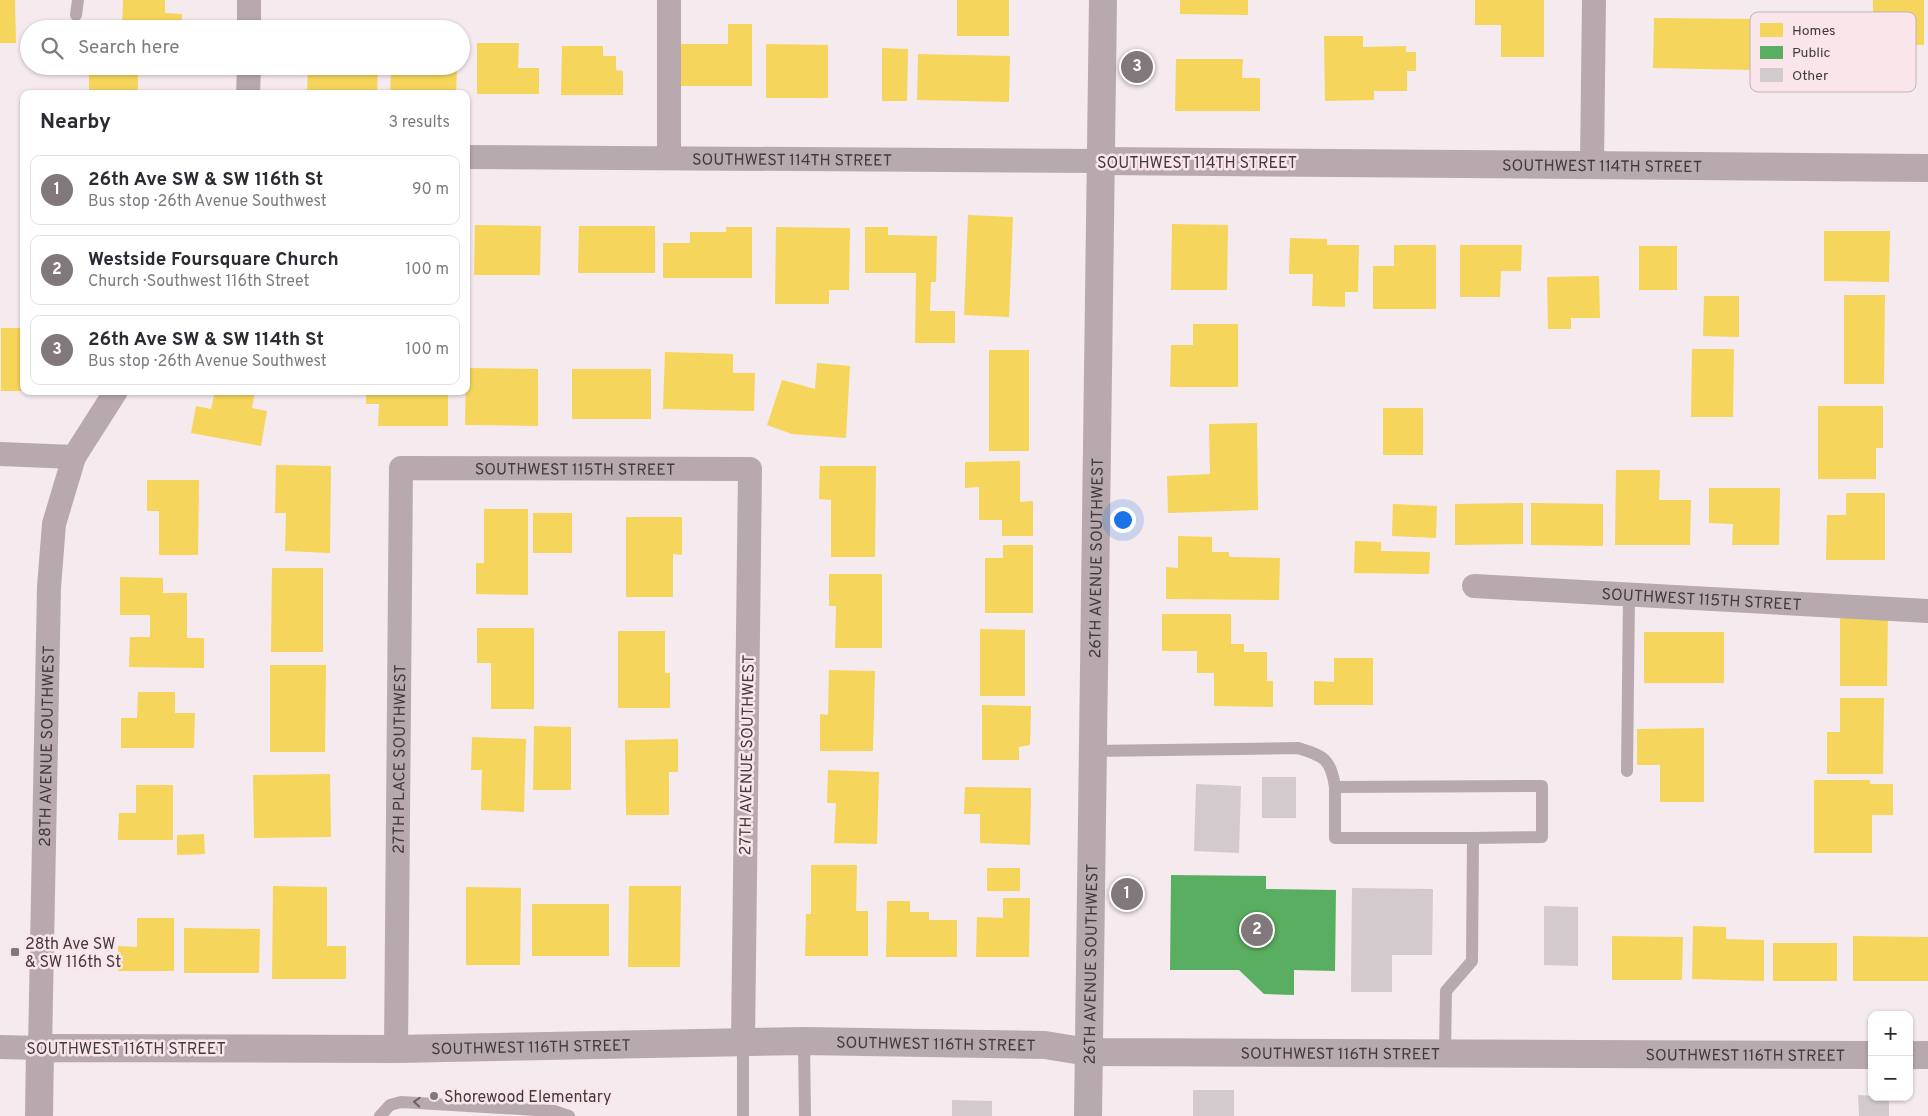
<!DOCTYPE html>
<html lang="en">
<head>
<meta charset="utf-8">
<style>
	:root { --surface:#fff; --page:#f7f7f7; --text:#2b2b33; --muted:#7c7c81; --line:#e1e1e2; --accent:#81787b }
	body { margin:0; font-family:Overpass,sans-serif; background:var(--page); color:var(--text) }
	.controls { position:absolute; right:15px; bottom:15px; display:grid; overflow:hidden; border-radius:10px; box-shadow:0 1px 4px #0004 }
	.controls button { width:45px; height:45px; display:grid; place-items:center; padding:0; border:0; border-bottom:1px solid var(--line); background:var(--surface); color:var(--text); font:25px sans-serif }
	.you { position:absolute; left:1122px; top:519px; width:18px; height:18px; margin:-12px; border:4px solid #fff; border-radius:50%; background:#1a73e8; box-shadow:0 0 0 8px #1a73e833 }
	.badge { display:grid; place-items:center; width:32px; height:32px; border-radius:50%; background:var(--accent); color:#fff; font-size:16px; font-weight:700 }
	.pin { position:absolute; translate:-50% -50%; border:2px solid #fff; box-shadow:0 1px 5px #0006 }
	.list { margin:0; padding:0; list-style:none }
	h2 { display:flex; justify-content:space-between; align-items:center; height:65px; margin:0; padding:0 20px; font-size:21px }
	h2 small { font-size:16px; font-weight:400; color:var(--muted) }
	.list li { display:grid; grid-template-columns:32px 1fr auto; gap:15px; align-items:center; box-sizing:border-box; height:70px; margin:0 10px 10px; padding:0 10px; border:1px solid var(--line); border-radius:10px }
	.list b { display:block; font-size:19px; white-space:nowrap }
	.list p { margin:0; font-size:16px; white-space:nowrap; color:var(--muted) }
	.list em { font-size:16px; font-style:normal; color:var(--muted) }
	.icon { flex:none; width:28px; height:28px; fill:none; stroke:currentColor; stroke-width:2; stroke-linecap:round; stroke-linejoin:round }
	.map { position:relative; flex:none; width:1928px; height:1116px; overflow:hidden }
	.search { position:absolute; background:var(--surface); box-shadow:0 1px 4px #0004; left:20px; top:20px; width:450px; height:55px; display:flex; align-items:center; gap:12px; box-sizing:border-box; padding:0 18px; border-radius:28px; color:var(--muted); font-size:19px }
	.panel { position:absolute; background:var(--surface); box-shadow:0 1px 4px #0004; left:20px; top:90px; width:450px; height:305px; border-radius:10px }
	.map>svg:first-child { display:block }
</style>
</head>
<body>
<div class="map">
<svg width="1928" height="1116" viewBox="0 0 1928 1116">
	<rect width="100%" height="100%" fill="#f5eaed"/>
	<path fill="#f6d55c" d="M 0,0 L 15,0 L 16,43 L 0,43 Z
		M 123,0 L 165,0 L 165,13 L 182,14 L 182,29 L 122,29 Z
		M 957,0 L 1009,0 L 1009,36 L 957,36 Z
		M 1180,0 L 1248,0 L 1248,15 L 1180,14 Z
		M 1475,0 L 1544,0 L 1544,57 L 1501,57 L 1501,25 L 1475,25 Z
		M 1873,0 L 1924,0 L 1924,45 L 1873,45 Z
		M 1654,18 L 1755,19 L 1754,70 L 1653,68 Z
		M 728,24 L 752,24 L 752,86 L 680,86 L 680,44 L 728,44 Z
		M 1324,36 L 1363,36 L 1363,47 L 1406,46 L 1406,52 L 1416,52 L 1416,71 L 1407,71 L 1407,91 L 1374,91 L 1374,100 L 1325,101 Z
		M 477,43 L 519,43 L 518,68 L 539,68 L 539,94 L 477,94 Z
		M 766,44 L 828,45 L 828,98 L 766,98 Z
		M 562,46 L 603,46 L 603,56 L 616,56 L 616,70 L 623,71 L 623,95 L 561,95 Z
		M 882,48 L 908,49 L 907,101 L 882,101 Z
		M 918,54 L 1010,56 L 1009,102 L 917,100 Z
		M 1176,59 L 1243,59 L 1242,78 L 1260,78 L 1260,111 L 1175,111 Z
		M 89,66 L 138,66 L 138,94 L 89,94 Z
		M 308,66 L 378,66 L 377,94 L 307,92 Z
		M 391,66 L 457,66 L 456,94 L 390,93 Z
		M 968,215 L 1013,217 L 1009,317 L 964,315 Z
		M 1172,224 L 1228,225 L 1227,290 L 1171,290 Z
		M 475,225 L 541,226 L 540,275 L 474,275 Z
		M 579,226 L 655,226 L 655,273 L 578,273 Z
		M 726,227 L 752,227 L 752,278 L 663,278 L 663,243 L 690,243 L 690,232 L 726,232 Z
		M 776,227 L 850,228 L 849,290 L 829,290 L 829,304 L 775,304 Z
		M 865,227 L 888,227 L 888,235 L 937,236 L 936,282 L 931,282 L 930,311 L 955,311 L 955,343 L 915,343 L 916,273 L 865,273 Z
		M 1824,231 L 1890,231 L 1889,282 L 1824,281 Z
		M 1290,238 L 1327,239 L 1327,245 L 1359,245 L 1358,292 L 1345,292 L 1345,307 L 1312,306 L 1313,274 L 1289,274 Z
		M 1394,245 L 1436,245 L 1436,309 L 1373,309 L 1373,266 L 1394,266 Z
		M 1460,245 L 1522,245 L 1521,271 L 1501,271 L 1500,297 L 1460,297 Z
		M 1639,246 L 1677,246 L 1677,290 L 1639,290 Z
		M 1599,276 L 1600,318 L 1571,318 L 1571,329 L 1548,329 L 1547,277 Z
		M 1844,295 L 1885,295 L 1884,384 L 1844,384 Z
		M 1704,296 L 1739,296 L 1739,337 L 1703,336 Z
		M 1193,324 L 1238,324 L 1238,387 L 1170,387 L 1171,345 L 1193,345 Z
		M 1,328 L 24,328 L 24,391 L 1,391 Z
		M 1692,349 L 1734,349 L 1733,417 L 1691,417 Z
		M 989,350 L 1029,350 L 1029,451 L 989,451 Z
		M 665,352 L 733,354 L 733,373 L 755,373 L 754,411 L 663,409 Z
		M 817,363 L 850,366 L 846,438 L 792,434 L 767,425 L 782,380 L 815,389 Z
		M 466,368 L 538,369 L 538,426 L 465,425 Z
		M 572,369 L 651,369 L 651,419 L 572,419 Z
		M 215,391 L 255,391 L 252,408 L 267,411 L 261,446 L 191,433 L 196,406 L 211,409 Z
		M 366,391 L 448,391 L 448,426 L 378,426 L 379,404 L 366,404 Z
		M 1818,406 L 1883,406 L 1883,448 L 1876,448 L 1876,479 L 1818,479 Z
		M 1383,408 L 1423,408 L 1423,455 L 1383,455 Z
		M 1257,423 L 1258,510 L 1168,513 L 1167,476 L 1210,474 L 1209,424 Z
		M 1020,461 L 1020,502 L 1033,501 L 1033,536 L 1002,536 L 1002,520 L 979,520 L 979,487 L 965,488 L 965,462 Z
		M 276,465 L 331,466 L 330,553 L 285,551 L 286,513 L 275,513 Z
		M 820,466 L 876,466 L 875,557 L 831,557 L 831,500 L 819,499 Z
		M 1616,470 L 1660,470 L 1659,500 L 1691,500 L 1690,545 L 1615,545 Z
		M 147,480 L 199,480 L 198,555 L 159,555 L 159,511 L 147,511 Z
		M 1709,488 L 1780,488 L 1779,545 L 1732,545 L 1733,524 L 1709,523 Z
		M 1846,493 L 1885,493 L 1885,560 L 1826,560 L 1827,515 L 1846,515 Z
		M 1523,503 L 1523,544 L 1455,545 L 1455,504 Z
		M 1531,503 L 1603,504 L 1603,546 L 1531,545 Z
		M 1393,504 L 1437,506 L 1436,538 L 1392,536 Z
		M 484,509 L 528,509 L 528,595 L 476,594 L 476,563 L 484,563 Z
		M 533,513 L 572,513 L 572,553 L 533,553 Z
		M 626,517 L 682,517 L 682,555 L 673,554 L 673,597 L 626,597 Z
		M 1178,536 L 1212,537 L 1212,552 L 1229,552 L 1229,557 L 1280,558 L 1279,600 L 1166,599 L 1166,567 L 1178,568 Z
		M 1355,541 L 1381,542 L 1381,551 L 1430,552 L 1429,574 L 1354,573 Z
		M 1003,545 L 1033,545 L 1033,613 L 985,613 L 985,558 L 1003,558 Z
		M 272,568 L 323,568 L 323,652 L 271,652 Z
		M 829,574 L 882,574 L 882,648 L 835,648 L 836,606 L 829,606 Z
		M 120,577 L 163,578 L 163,593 L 187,593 L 187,638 L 204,638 L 204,668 L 129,667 L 130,637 L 150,637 L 150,615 L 120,615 Z
		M 1840,612 L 1888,612 L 1887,686 L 1840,686 Z
		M 1162,614 L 1231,614 L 1231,644 L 1244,644 L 1244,652 L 1267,652 L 1267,681 L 1273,681 L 1273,707 L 1214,706 L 1214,673 L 1197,673 L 1197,651 L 1162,651 Z
		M 477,628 L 534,628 L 534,709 L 491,709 L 491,663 L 477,663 Z
		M 980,629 L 1025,630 L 1025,696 L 980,696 Z
		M 618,631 L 665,631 L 665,673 L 670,673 L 670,708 L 618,708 Z
		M 1644,632 L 1724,632 L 1724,683 L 1644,683 Z
		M 1334,658 L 1373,658 L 1373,705 L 1314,705 L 1314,681 L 1334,682 Z
		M 270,665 L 326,665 L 325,752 L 270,752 Z
		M 829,670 L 875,671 L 873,751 L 820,751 L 820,714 L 828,715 Z
		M 138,692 L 175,692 L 175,713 L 195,713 L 194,748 L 121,748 L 121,718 L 137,718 Z
		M 1840,698 L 1884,698 L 1883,774 L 1827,774 L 1827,732 L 1840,732 Z
		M 982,705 L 1031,706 L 1030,745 L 1019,747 L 1019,760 L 982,760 Z
		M 534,726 L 571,727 L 571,790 L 533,790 Z
		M 1704,728 L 1704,802 L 1660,802 L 1660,765 L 1637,765 L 1637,729 Z
		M 472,737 L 526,739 L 524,812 L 481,810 L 482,770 L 471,770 Z
		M 678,739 L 678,772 L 669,772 L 669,815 L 626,815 L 625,740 Z
		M 828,770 L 879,772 L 877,844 L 834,843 L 836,803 L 827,803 Z
		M 330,774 L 331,837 L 254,838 L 253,775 Z
		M 1814,780 L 1870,780 L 1870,784 L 1893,784 L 1893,815 L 1872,815 L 1872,853 L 1814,853 Z
		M 136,785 L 173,785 L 173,840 L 118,840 L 119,813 L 136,813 Z
		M 965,787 L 1031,788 L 1030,845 L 980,843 L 980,814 L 964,814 Z
		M 204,834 L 205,854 L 177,855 L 177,835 Z
		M 811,865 L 857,865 L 856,911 L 868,911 L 868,956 L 805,956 L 806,914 L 811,914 Z
		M 987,868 L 1020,868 L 1020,891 L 987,891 Z
		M 273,886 L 327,887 L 327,946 L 346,946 L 346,979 L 272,979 Z
		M 629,886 L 681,886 L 680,967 L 628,967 Z
		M 466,887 L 521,888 L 520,965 L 466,965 Z
		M 1003,898 L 1030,898 L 1029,957 L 976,957 L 977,917 L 1003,918 Z
		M 887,901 L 910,901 L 910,912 L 929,912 L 929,920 L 957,920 L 957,957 L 886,957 Z
		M 532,904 L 609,904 L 609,956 L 532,956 Z
		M 137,918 L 174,918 L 174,971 L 118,971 L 118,946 L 137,947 Z
		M 1693,926 L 1726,927 L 1726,939 L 1764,940 L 1764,981 L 1692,979 Z
		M 184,928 L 260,929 L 259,973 L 184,973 Z
		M 1612,936 L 1683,937 L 1682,980 L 1612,980 Z
		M 1853,936 L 1928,937 L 1928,981 L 1853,981 Z
		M 1773,943 L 1837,943 L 1837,981 L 1773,981 Z"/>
	<path fill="#5aae61" d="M 1171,875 L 1266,876 L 1266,889 L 1336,890 L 1335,971 L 1294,970 L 1294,995 L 1264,994 L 1239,970 L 1170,970 Z"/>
	<path fill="#d3cacd" d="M 1262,777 L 1296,777 L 1296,818 L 1262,818 Z
		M 1196,784 L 1241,786 L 1239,853 L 1194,851 Z
		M 1352,888 L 1433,889 L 1432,955 L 1392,955 L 1392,992 L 1351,992 Z
		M 1544,906 L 1578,907 L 1578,966 L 1544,965 Z
		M 1193,1090 L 1234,1090 L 1234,1116 L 1193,1116 Z
		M 1858,1095 L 1889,1097 L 1889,1116 L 1859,1116 Z
		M 952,1100 L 992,1101 L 992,1116 L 952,1116 Z"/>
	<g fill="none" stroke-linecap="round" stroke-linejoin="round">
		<path stroke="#b7a9ad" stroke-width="12" d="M 76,15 L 78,0
			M 1092,751 L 1298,748 C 1324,756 1331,759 1335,787 L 1542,786 L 1542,837 L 1473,838 L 1472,961 L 1446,991 L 1445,1053
			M 1627,771 L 1629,594
			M 1335,787 L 1335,838 L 1473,838
			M 804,1041 L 805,1116
			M 743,1042 L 743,1116
			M 380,1116 L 390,1105 L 401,1102 L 554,1111 L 569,1116"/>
		<g stroke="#b7a9ad" stroke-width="24">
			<path d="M 669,0 L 669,158"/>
			<path d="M 249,29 L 249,0"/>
			<path d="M 248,94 L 249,66"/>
			<path id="s1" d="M 466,157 L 1101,161"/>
			<path d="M 1592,164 L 1594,0"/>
			<path d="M 0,454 L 74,457"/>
			<path id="s2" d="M 1474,586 L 1928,611"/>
			<path id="s3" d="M 0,1047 L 40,1048 L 49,587 L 54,524 L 74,457 L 116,391"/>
			<path id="s4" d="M 396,1049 L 401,468 L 750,469 L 743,1042"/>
		</g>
		<g stroke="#b7a9ad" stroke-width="28">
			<path id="s5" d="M 1101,161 L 1928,168"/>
			<path d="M 1909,1055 L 1928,1055"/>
			<path id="s6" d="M 39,1116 L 40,1048 L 396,1049 L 804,1041 L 1045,1045 L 1088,1052 L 1872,1055"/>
			<path id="s7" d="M 1088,1116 L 1103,0"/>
		</g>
	</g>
	<defs><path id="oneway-chevron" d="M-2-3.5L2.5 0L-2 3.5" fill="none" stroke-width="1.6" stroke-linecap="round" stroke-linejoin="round" transform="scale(1.25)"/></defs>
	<use stroke="#6c6164" href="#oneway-chevron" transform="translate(417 1102) rotate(-177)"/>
	<g fill="#81787b" stroke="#fae5eb" stroke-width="2">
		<rect x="10" y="947" width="10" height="10" rx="2.5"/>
		<circle cx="434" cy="1096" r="5"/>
	</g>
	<g text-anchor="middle" stroke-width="5" stroke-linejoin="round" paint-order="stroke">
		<g font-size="16" fill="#433a3d" stroke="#fae5eb">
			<text dy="6" stroke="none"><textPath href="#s1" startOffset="326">SOUTHWEST 114TH STREET</textPath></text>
			<text x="1197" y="168">SOUTHWEST 114TH STREET</text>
			<text dy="6" stroke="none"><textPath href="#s5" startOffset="501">SOUTHWEST 114TH STREET</textPath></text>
			<text dy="6" stroke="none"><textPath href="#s4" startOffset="755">SOUTHWEST 115TH STREET</textPath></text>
			<text dy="6" stroke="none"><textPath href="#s7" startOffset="558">26TH AVENUE SOUTHWEST</textPath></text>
			<text dy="6" stroke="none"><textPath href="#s2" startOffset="228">SOUTHWEST 115TH STREET</textPath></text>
			<text dy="6" stroke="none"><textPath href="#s3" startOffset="342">28TH AVENUE SOUTHWEST</textPath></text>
			<text transform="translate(746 755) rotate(-89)" y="6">27TH AVENUE SOUTHWEST</text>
			<text dy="6" stroke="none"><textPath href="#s4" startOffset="290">27TH PLACE SOUTHWEST</textPath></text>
			<text dy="6" stroke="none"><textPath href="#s7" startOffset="152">26TH AVENUE SOUTHWEST</textPath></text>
			<text dy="6" stroke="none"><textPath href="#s6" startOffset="964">SOUTHWEST 116TH STREET</textPath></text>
			<text dy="6" stroke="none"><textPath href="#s6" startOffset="559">SOUTHWEST 116TH STREET</textPath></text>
			<text x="126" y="1054">SOUTHWEST 116TH STREET</text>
			<text dy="6" stroke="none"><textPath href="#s6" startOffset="1369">SOUTHWEST 116TH STREET</textPath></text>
			<text dy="6" stroke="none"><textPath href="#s6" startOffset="1774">SOUTHWEST 116TH STREET</textPath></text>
		</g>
		<g font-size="16" fill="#433a3d" stroke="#fae5eb" text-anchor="start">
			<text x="25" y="949">28th Ave SW<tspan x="25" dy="18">&amp; SW 116th St</tspan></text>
			<text x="444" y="1102">Shorewood Elementary</text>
		</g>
	</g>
	<rect x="1750" y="12" width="166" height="80" rx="8" fill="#fae5eb" stroke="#c3b2b7" stroke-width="1"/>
	<rect x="1760" y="23" width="23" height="14" fill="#f6d55c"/>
	<rect x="1760" y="46" width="23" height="13" fill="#5aae61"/>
	<rect x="1760" y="68" width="23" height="14" fill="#d3cacd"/>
	<g font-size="14" fill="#433a3d">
		<text x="1792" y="35">Homes</text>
		<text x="1792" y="57">Public</text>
		<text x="1792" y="80">Other</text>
	</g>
</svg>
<div class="controls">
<button>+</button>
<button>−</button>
</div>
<div class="you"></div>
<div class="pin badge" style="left:1127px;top:894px">1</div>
<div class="pin badge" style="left:1257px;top:930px">2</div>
<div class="pin badge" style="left:1137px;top:67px">3</div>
<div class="search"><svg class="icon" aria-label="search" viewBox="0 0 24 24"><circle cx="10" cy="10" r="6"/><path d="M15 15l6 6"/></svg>Search here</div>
<section class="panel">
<h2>Nearby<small>3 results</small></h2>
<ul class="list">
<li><span class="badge">1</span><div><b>26th Ave SW &amp; SW 116th St</b><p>Bus stop · 26th Avenue Southwest</p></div><em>90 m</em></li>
<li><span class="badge">2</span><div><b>Westside Foursquare Church</b><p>Church · Southwest 116th Street</p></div><em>100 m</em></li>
<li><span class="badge">3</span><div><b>26th Ave SW &amp; SW 114th St</b><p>Bus stop · 26th Avenue Southwest</p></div><em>100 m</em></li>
</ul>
</section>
</div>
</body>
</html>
